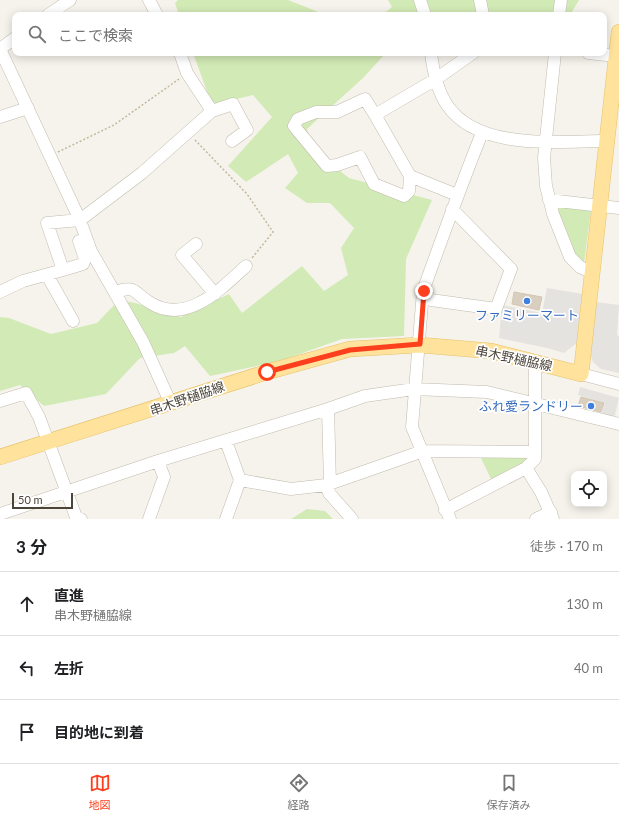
<!DOCTYPE html>
<html lang="ja">
<head>
<meta charset="utf-8">
<style>
	:root { --surface:#fff; --page:#f2f2f2; --text:#202124; --muted:#757577; --line:#e0e0e0; --accent:#fc3f1d }
	body { margin:0; font-family:Lato,"Noto Sans JP",sans-serif; background:var(--page); color:var(--text) }
	.controls { position:absolute; right:12px; bottom:12px; display:grid; overflow:hidden; border-radius:8px; box-shadow:0 2px 10px #0003 }
	.controls button { width:36px; height:36px; display:grid; place-items:center; padding:0; border:0; border-bottom:1px solid var(--line); background:var(--surface); color:var(--text); font:20px sans-serif }
	.scale { position:absolute; left:12px; bottom:10px; width:61px; box-sizing:border-box; padding-left:4px; border:2px solid #4b4439; border-top:0; font-size:11px; line-height:14px; white-space:nowrap; color:#4b4439; -webkit-text-stroke:3px #fff; paint-order:stroke }
	.stop { position:absolute; width:12px; height:12px; margin:-9px; border:3px solid #fc3f1d; border-radius:50%; background:#fff }
	.stop.end { background:#fc3f1d; border-color:#fff; box-shadow:0 1px 4px #0008 }
	.list { margin:0; padding:0; list-style:none }
	h2 { display:flex; justify-content:space-between; align-items:center; height:52px; margin:0; padding:0 16px; font-size:17px }
	h2 small { font-size:13px; font-weight:400; color:var(--muted) }
	.list li { display:grid; grid-template-columns:26px 1fr auto; gap:12px; align-items:center; box-sizing:border-box; height:64px; padding:0 16px; border-top:1px solid var(--line) }
	.list b { display:block; font-size:15px; white-space:nowrap }
	.list p { margin:0; font-size:13px; white-space:nowrap; color:var(--muted) }
	.list em { font-size:13px; font-style:normal; color:var(--muted) }
	.icon { flex:none; width:22px; height:22px; fill:none; stroke:currentColor; stroke-width:2; stroke-linecap:round; stroke-linejoin:round }
	.map { position:relative; flex:none; width:619px; height:519px; overflow:hidden }
	.search { position:absolute; background:var(--surface); box-shadow:0 2px 10px #0003; left:12px; right:12px; top:12px; height:44px; display:flex; align-items:center; gap:10px; box-sizing:border-box; padding:0 14px; border-radius:8px; color:var(--muted); font-size:15px }
	.sheet { height:244px; background:var(--surface) }
	nav { display:flex; justify-content:space-around; align-items:center; box-sizing:border-box; height:56px; border-top:1px solid var(--line); background:var(--surface); font-size:11px; color:var(--muted) }
	nav a { display:grid; justify-items:center; gap:2px }
	nav .on { color:var(--accent) }
	.map>svg:first-child { display:block }
</style>
</head>
<body>
<div class="map">
<svg width="619" height="519" viewBox="0 0 619 519">
	<rect width="100%" height="100%" fill="#f6f3ec"/>
	<path fill="#d2eab5" d="M 178,0 L 288,0 L 326,15 L 179,15 L 175,3 Z
		M 388,0 L 579,0 L 570,15 L 382,15 L 392,7 Z
		M 193,53 L 386,53 L 363,78 L 307,129 L 312,149 L 349,178 L 432,200 L 406,259 L 404,336 L 342,339 L 280,361 L 210,376 L 185,346 L 174,353 L 140,358 L 106,394 L 44,406 L 20,385 L 0,391 L 0,317 L 9,318 L 51,334 L 97,323 L 119,300 L 135,303 L 181,317 L 229,294 L 242,313 L 302,266 L 324,291 L 348,275 L 341,248 L 354,228 L 330,203 L 307,203 L 285,188 L 298,173 L 288,154 L 246,182 L 228,166 L 272,117 L 253,95 L 212,105 Z
		M 556,205 L 591,210 L 584,263 L 575,253 Z
		M 528,454 L 529,460 L 492,481 L 480,456 Z
		M 307,509 L 325,511 L 333,519 L 291,519 Z"/>
	<path fill="#e5e3e0" d="M 547,288 L 583,294 L 577,343 L 564,353 L 547,348 L 499,338 L 502,305 L 542,313 Z
		M 596,302 L 619,305 L 617,335 L 619,336 L 619,373 L 601,369 L 593,362 L 590,354 Z
		M 580,387 L 619,398 L 614,419 L 601,416 L 605,403 L 578,395 Z"/>
	<path fill="#d8cfc1" stroke="#d3c7b4" d="M 514,292 L 542,297 L 539,310 L 512,304 Z
		M 581,397 L 604,403 L 601,412 L 578,406 Z"/>
	<g fill="none" stroke-linecap="round" stroke-linejoin="round">
		<g stroke="#c2bbae" stroke-width="13">
			<path id="minor" d="M 149,0 L 157,15
				M 420,0 L 425,15
				M 480,0 L 483,15
				M 48,15 L 70,0
				M 559,15 L 561,0
				M 0,49 L 79,218 L 91,251 L 143,342 L 171,404
				M 0,49 L 15,38
				M 431,53 C 433,70 437,90 447,105 C 478,151 558,141 606,141
				M 555,53 L 544,158 L 546,186 L 553,214 L 570,257 L 580,267 L 591,272
				M 588,53 L 616,56
				M 212,111 L 233,104 L 247,130 L 232,141
				M 375,115 L 365,99 L 337,112 L 316,112 L 298,119 L 294,126 L 327,166 L 337,165 L 360,157 L 374,184 L 404,196 L 409,191 L 410,176
				M 0,117 L 28,108
				M 457,195 L 410,176 L 375,115 L 436,79 L 473,53
				M 549,200 L 619,208
				M 452,209 L 511,269 L 496,309 L 431,300 L 423,291 C 442,238 461,185 482,133
				M 79,241 L 85,259 L 83,264 L 63,270 L 47,223 L 80,220 L 142,173 L 212,111 L 187,73 L 180,53
				M 196,244 L 182,255 L 215,294
				M 47,275 L 73,321
				M 423,291 L 412,427 L 450,519
				M 0,292 L 23,281 L 63,270
				M 115,292 C 136,285 133,292 149,302 C 185,326 220,290 246,266
				M 581,374 L 619,384
				M 0,401 L 26,393 L 39,417 L 76,517 L 81,519
				M 226,441 L 240,480
				M 526,468 L 541,492 L 553,519
				M 330,484 L 328,409 L 365,396 L 414,389 L 487,392 L 619,424
				M 326,485 L 329,493 L 352,519
				M 445,510 L 526,468 L 535,459 L 535,361
				M 0,514 L 158,461
				M 149,519 L 164,477 L 158,461 L 328,409
				M 226,519 L 240,480 L 291,489 L 326,485 L 423,451 L 533,452
				M 536,519 L 551,512"/>
		</g>
		<g stroke="#e6c16a" stroke-width="16">
			<path id="major" d="M 0,457 L 267,372 L 350,349 L 420,345 L 491,351 L 581,374 L 619,32"/>
		</g>
		<path stroke="#c4b79f" stroke-width="1.5" stroke-dasharray="2 2" stroke-linecap="butt" d="M 195,140 L 247,194 L 273,232 L 252,258
			M 58,152 L 114,125 L 179,79"/>
		<use href="#minor" stroke="#fff" stroke-width="12"/>
		<use href="#major" stroke="#ffe39c" stroke-width="15"/>
	</g>
	<g fill="none" stroke-linecap="round" stroke-linejoin="round">
		<path stroke="#fc3f1d" stroke-width="5" d="M 267,372 L 350,350 L 420,344 L 424,291"/>
	</g>
	<g fill="#3f7fe0" stroke="#fff" stroke-width="1.5">
		<circle cx="527" cy="301" r="4"/>
		<circle cx="591" cy="406" r="4"/>
	</g>
	<g text-anchor="middle" stroke-width="3.5" stroke-linejoin="round" paint-order="stroke">
		<g font-size="13" fill="#366cbe" stroke="#fff">
			<text x="527" y="320">ファミリーマート</text>
			<text x="583" y="411" text-anchor="end">ふれ愛ランドリー</text>
		</g>
		<g font-size="13" fill="#4b4439" stroke="#fff">
			<text transform="translate(514 358) rotate(12)" y="5">串木野樋脇線</text>
			<text transform="translate(187 398) rotate(-19)" y="5">串木野樋脇線</text>
		</g>
	</g>
</svg>
<div class="controls">
<button><svg class="icon" aria-label="locate" viewBox="0 0 24 24"><circle cx="12" cy="12" r="6"/><path d="M12 2v4M12 18v4M2 12h4M18 12h4"/></svg></button>
</div>
<div class="scale">50 m</div>
<div class="stop" style="left:267px;top:372px"></div>
<div class="stop end" style="left:424px;top:291px"></div>
<div class="search"><svg class="icon" aria-label="search" viewBox="0 0 24 24"><circle cx="10" cy="10" r="6"/><path d="M15 15l6 6"/></svg>ここで検索</div>
</div>
<section class="sheet">
<h2>3 分<small>徒歩 · 170 m</small></h2>
<ul class="list">
<li><svg class="icon" aria-label="ahead" viewBox="0 0 24 24"><path d="M12 20V5M6 11l6-6 6 6"/></svg><div><b>直進</b><p>串木野樋脇線</p></div><em>130 m</em></li>
<li><svg class="icon" aria-label="left" viewBox="0 0 24 24"><path d="M17 20v-9H6M10 6l-5 5 5 5"/></svg><div><b>左折</b></div><em>40 m</em></li>
<li><svg class="icon" aria-label="arrive" viewBox="0 0 24 24"><path d="M6 21V4h12l-3 4 3 4H6"/></svg><div><b>目的地に到着</b></div></li>
</ul>
</section>
<nav>
<a class="on"><svg class="icon" aria-label="map" viewBox="0 0 24 24"><path d="M3 6l6-2 6 2 6-2v14l-6 2-6-2-6 2zM9 4v14M15 6v14"/></svg>地図</a>
<a><svg class="icon" aria-label="directions" viewBox="0 0 24 24"><path d="M12 3l9 9-9 9-9-9zM9 14v-3h6M13 9l2 2-2 2"/></svg>経路</a>
<a><svg class="icon" aria-label="saved" viewBox="0 0 24 24"><path d="M7 4h10v16l-5-4-5 4z"/></svg>保存済み</a>
</nav>
</body>
</html>
